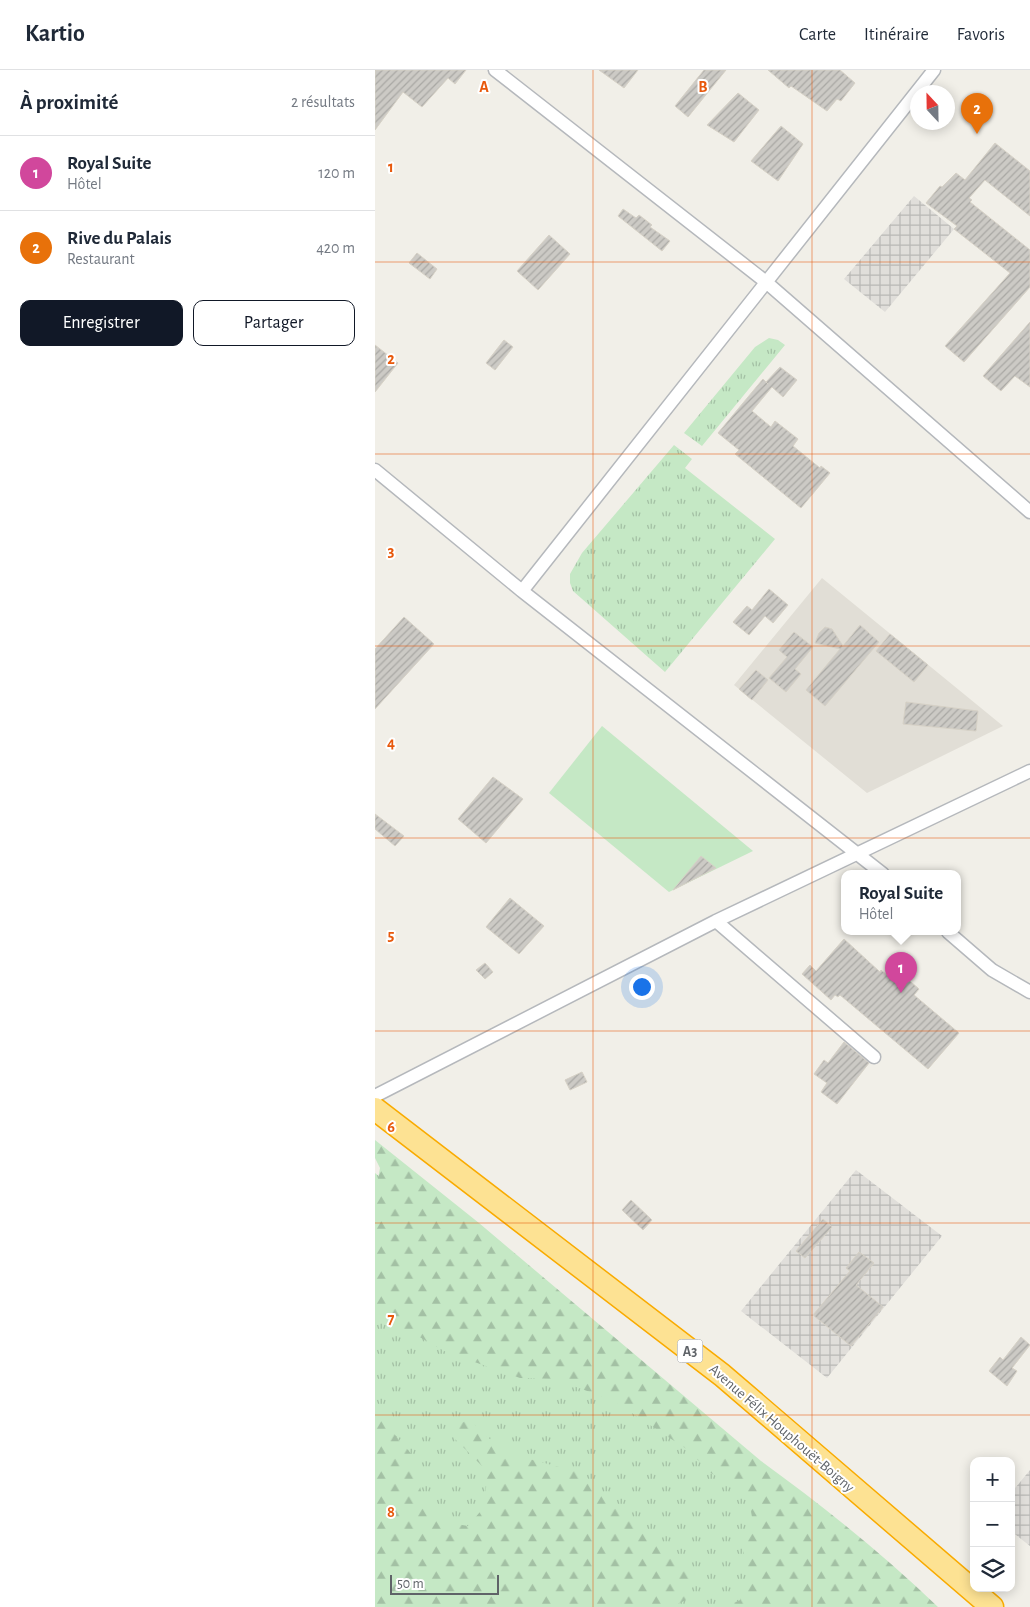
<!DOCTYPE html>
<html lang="fr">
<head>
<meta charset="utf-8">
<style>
	:root { --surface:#fff; --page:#f6f6f7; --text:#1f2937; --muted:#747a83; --line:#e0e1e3; --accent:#111827 }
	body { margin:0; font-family:"Alegreya Sans",sans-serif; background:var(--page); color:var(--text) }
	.controls { position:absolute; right:15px; bottom:15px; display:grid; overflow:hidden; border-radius:10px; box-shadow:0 2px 12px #0003 }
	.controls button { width:45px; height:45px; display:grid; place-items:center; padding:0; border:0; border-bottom:1px solid var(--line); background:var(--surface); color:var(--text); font:25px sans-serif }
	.compass { position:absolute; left:535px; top:15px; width:45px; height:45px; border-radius:50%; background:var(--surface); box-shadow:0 2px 12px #0003; rotate:338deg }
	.scale { position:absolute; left:15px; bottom:12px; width:109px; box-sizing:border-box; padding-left:5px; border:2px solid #5f6368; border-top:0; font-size:14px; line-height:18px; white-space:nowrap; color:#5f6368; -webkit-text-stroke:4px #fff; paint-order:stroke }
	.you { position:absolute; left:266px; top:916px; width:18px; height:18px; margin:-12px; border:4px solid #fff; border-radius:50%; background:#1a73e8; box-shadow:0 0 0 8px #1a73e833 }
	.badge { display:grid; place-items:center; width:32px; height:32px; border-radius:50%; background:var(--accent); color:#fff; font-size:16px; font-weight:700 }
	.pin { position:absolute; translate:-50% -41px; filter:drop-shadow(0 1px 2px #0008) }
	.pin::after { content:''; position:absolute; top:26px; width:18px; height:15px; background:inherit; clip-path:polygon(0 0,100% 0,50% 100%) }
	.popup { position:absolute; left:466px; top:800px; width:120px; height:65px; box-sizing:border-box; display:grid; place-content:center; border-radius:10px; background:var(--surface); filter:drop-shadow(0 1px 4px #0005); font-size:16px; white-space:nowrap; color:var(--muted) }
	.popup b { font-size:19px; color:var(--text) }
	.popup::after { content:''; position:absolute; left:50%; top:100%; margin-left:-10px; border:10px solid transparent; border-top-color:var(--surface) }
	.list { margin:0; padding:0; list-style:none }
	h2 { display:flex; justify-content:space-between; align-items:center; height:65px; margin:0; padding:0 20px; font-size:21px }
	h2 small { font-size:16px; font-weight:400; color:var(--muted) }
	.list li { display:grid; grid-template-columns:32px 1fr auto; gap:15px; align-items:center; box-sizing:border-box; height:75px; padding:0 20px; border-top:1px solid var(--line) }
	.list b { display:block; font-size:19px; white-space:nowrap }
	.list p { margin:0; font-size:16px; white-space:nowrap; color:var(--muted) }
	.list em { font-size:16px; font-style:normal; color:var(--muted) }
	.actions { display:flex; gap:10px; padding:15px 20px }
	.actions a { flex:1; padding:11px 0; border:1px solid var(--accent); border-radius:10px; text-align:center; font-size:18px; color:var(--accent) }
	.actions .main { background:var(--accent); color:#fff }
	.icon { flex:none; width:28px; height:28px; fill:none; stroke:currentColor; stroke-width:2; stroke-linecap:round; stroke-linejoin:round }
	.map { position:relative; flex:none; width:655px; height:1537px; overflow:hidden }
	header { display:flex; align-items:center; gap:30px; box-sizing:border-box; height:70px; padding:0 25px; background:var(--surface); border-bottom:1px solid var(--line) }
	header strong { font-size:24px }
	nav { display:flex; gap:28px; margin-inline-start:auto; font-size:18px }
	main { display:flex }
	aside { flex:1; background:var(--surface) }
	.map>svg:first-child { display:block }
</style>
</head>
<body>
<header>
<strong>Kartio</strong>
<nav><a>Carte</a><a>Itinéraire</a><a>Favoris</a></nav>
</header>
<main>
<aside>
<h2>À proximité<small>2 résultats</small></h2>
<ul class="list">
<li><span class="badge" style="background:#d1479c">1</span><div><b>Royal Suite</b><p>Hôtel</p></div><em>120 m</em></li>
<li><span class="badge" style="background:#e8710a">2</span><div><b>Rive du Palais</b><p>Restaurant</p></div><em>420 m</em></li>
</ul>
<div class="actions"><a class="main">Enregistrer</a><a>Partager</a></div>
</aside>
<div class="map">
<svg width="655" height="1537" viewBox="0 0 655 1537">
	<defs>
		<pattern id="industrial-grid" width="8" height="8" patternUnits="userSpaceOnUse" patternTransform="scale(1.25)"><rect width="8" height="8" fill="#e0deda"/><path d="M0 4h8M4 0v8" fill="none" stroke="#b9b8b5"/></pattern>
		<pattern id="grass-tufts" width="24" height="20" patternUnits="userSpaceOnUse" patternTransform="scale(1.25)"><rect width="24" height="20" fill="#c5e8c5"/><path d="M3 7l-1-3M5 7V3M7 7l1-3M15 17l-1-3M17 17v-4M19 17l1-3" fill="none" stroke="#a3c0a4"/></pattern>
		<pattern id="forest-firs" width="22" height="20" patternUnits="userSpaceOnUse" patternTransform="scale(1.25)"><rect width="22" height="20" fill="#c5e8c5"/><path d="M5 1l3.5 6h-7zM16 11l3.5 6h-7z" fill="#a3c0a4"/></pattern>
		<pattern id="building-hatch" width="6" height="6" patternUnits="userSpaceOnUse" patternTransform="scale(1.25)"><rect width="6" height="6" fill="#cccac5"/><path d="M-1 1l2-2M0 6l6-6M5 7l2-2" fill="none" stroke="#a9a8a4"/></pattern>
	</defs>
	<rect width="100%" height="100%" fill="#f1efe8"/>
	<path fill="url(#industrial-grid)" d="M 539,126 L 579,159 L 510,242 L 469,209 Z
		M 481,1100 L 567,1166 L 452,1308 L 366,1241 Z
		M 655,1400 L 655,1476 L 636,1461 L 636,1423 Z"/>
	<path fill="#e1ded6" d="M 447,508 L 628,656 L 492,723 L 364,619 L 359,615 Z"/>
	<path fill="url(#grass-tufts)" d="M 394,268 L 403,270 L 410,275 L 327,376 L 309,363 L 380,277 Z
		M 299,375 L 317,389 L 310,398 L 400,469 L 290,602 L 198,521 L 195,513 L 195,504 L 207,483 Z
		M 0,1103 L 540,1537 L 0,1537 Z"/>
	<path fill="url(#forest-firs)" d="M 0,1070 L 104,1153 L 386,1391 C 448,1436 508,1484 563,1537 L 341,1537 L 364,1531 L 373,1519 L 367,1467 L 377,1447 L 373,1425 L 336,1403 L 313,1380 L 237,1330 L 179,1309 L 145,1308 L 71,1282 L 41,1265 L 0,1248 L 0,1124 L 5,1098 L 0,1088 Z
		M 0,1341 L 38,1386 L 46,1421 L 63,1451 L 93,1456 L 110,1436 L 112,1401 L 79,1368 L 81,1356 L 94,1349 L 119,1373 L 143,1386 L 207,1403 L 321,1508 L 311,1530 L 297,1537 L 0,1537 Z"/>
	<path fill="#c5e8c5" d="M 227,656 L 378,781 L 294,822 L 174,723 Z"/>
	<path fill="url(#building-hatch)" stroke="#d6d1c6" d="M 0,0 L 91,0 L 80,14 L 73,8 L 47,37 L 28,22 L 0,60 Z
		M 224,0 L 263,0 L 249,18 Z
		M 329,0 L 351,0 L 313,47 L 300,36 Z
		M 393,0 L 465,0 L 480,13 L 466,31 L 462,29 L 452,41 L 416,16 L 414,18 Z
		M 363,23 L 384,40 L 359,72 L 332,55 Z
		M 406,56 L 428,74 L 403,111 L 376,91 Z
		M 620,73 L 655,101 L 655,146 L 610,110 L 594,128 L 597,130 L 595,132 L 655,180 L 655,217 L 589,292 L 570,276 L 635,203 L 579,159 L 582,156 L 551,133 L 565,116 L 567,117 L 581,103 L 590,110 Z
		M 248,139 L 261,148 L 264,145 L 277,155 L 275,157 L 295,171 L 287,181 L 243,146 Z
		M 174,165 L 195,184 L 163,220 L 142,201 Z
		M 42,183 L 62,199 L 55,209 L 34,193 Z
		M 655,252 L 655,317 L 640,306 L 626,321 L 608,306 Z
		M 129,270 L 138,277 L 120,300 L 111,293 Z
		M 0,275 L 23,293 L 0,322 Z
		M 405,297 L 422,310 L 408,327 L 397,317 L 377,341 L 396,357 L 400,351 L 423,369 L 418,376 L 445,398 L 446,396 L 455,403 L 426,438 L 360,384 L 364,380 L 343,363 L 388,309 L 393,314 L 391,312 Z
		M 394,519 L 413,535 L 398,553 L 390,546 L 374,565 L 358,552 L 372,536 L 377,540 Z
		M 29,547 L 59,574 L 0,639 L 0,579 Z
		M 485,555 L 504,572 L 450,636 L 431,620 L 465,579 L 440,573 L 444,563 L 450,557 L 457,559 L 468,576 Z
		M 419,562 L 438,577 L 420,599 L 426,604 L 411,622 L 394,608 L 412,587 L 404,580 Z
		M 515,564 L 553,595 L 539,612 L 501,581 Z
		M 381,600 L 393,610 L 377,630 L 364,619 Z
		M 531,632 L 603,641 L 601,661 L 528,654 Z
		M 118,707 L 148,729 L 111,773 L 83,749 Z
		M 0,744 L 29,766 L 20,776 L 0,759 Z
		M 326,786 L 341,798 L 298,820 Z
		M 135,828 L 169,856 L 144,884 L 111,857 Z
		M 469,869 L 505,902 L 506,900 L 513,906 L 520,898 L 544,919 L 539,925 L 584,963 L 553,999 L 465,925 L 463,927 L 460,925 L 456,930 L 427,904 L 435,895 L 441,901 Z
		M 110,893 L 118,902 L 110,909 L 101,900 Z
		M 469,972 L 494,993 L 462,1034 L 446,1022 L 452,1013 L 439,1004 L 449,990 L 453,993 Z
		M 207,1002 L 212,1012 L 195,1020 L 190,1010 Z
		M 256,1130 L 277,1150 L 268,1160 L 247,1140 Z
		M 448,1149 L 457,1157 L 430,1188 L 421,1181 Z
		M 484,1182 L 499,1193 L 481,1215 L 508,1237 L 476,1276 L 438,1245 L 475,1201 L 471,1198 Z
		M 646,1267 L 655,1275 L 637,1298 L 642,1301 L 632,1316 L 614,1301 L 625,1287 L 628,1290 Z"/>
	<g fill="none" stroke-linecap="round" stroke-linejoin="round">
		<g stroke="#b5b8bc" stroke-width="15">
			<path id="street" d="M 120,0 L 391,212 L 655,442
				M 0,400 L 147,521 L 508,804
				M 147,521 L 559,0
				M 341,851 L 499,987
				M 573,862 L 617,900 L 655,922
				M 0,1026 L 341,851 L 655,701"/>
		</g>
		<g stroke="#f9ab00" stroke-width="25">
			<path id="highway" d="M 0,1039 L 347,1305 L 617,1537"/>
		</g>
		<use href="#street" stroke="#fff" stroke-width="12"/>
		<use href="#highway" stroke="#fde293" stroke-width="22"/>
	</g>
	<path fill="none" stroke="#e8590c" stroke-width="1" stroke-opacity="0.55" d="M 218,0 L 218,1537M 437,0 L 437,1537M 0,192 L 655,192M 0,384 L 655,384M 0,576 L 655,576M 0,768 L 655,768M 0,961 L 655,961M 0,1153 L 655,1153M 0,1345 L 655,1345"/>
	<g text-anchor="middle" stroke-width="4" stroke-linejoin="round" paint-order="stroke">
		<rect fill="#fff" stroke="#8f9295" stroke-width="1" x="302.5" y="1269.5" width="25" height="23" rx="4"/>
		<g font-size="14" font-weight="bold" fill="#5f6368">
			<text x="315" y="1286">A3</text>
		</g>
		<g font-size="15" fill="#5f6368" stroke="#fff">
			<text transform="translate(407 1358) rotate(41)" y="5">Avenue Félix Houphouët-Boigny</text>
		</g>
	</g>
	<g font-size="16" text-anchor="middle" font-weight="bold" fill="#e8590c" stroke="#fff" stroke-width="4" stroke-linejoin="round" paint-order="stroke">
		<text x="109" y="22">A</text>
		<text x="328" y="22">B</text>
		<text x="16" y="102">1</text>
		<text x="16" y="294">2</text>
		<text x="16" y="486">3</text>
		<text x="16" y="678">4</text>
		<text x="16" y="870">5</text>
		<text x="16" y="1062">6</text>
		<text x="16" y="1254">7</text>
		<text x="16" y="1447">8</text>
	</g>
</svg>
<div class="controls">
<button>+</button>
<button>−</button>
<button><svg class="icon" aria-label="layers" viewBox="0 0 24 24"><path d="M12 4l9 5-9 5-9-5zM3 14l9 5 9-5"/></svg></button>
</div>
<svg class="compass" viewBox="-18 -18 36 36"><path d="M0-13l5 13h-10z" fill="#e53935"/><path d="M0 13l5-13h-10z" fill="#747a83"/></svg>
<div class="scale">50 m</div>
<div class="you"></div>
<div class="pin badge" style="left:526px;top:923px;background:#d1479c">1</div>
<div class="popup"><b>Royal Suite</b>Hôtel</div>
<div class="pin badge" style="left:602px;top:64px;background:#e8710a">2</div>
</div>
</main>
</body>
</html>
